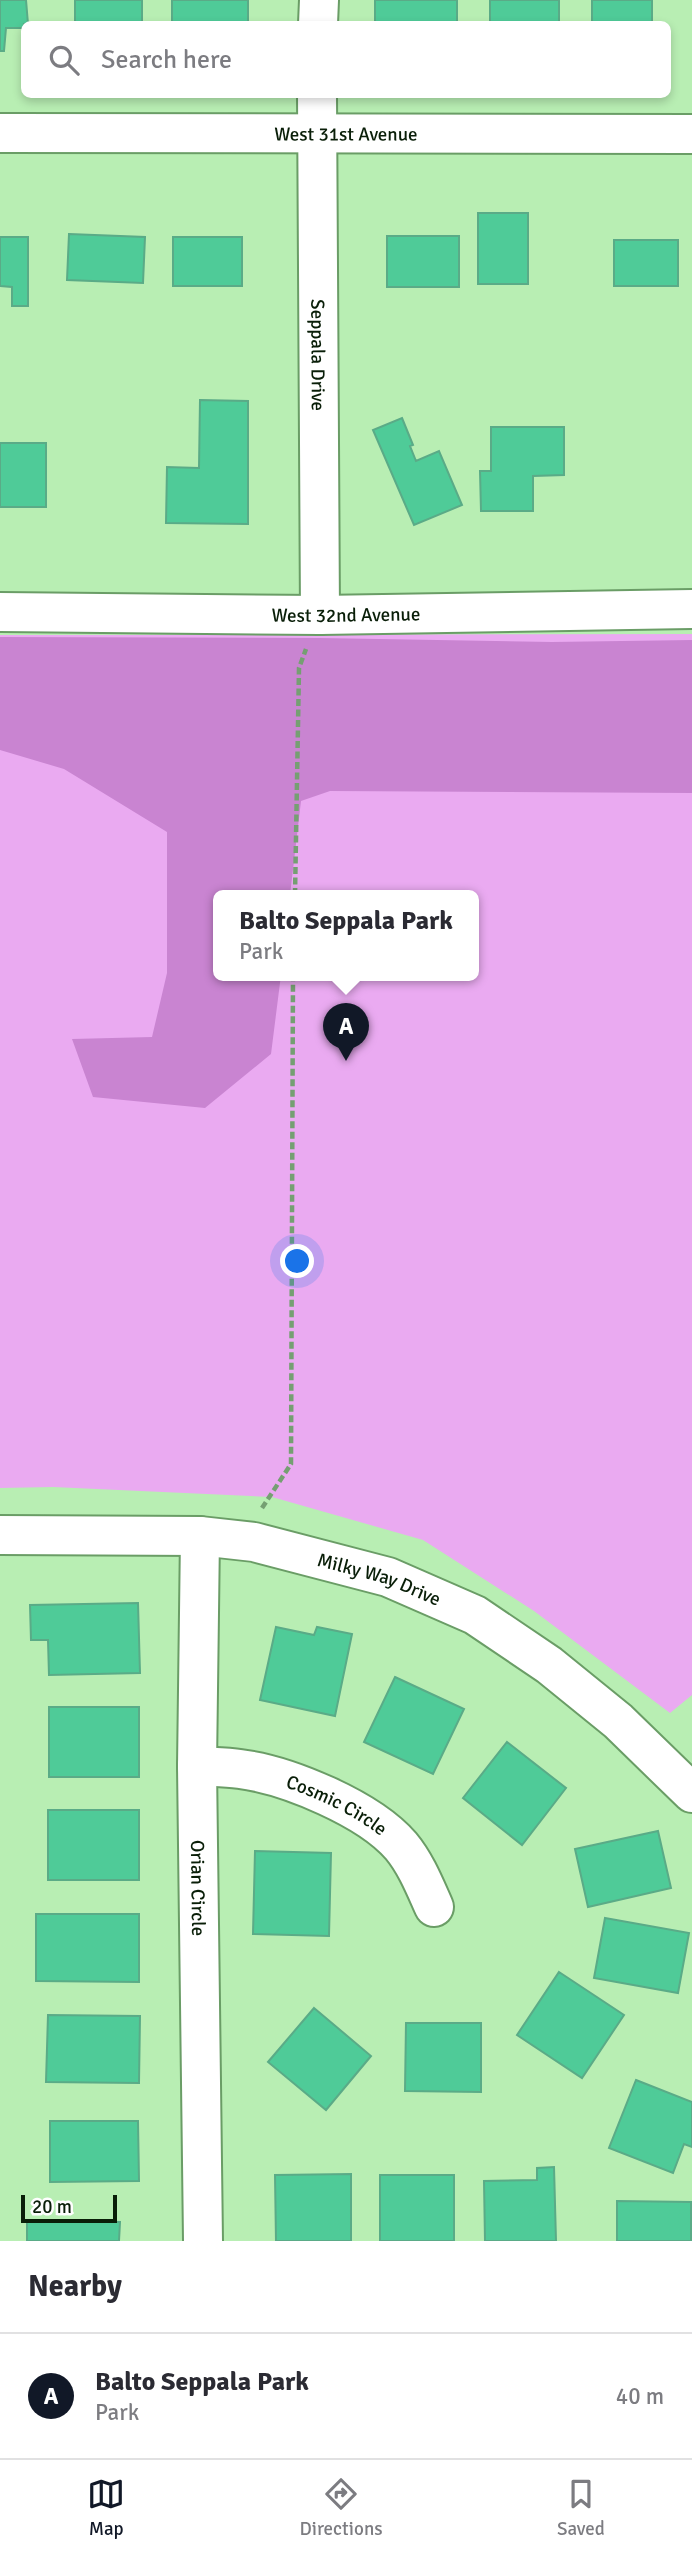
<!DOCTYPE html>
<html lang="en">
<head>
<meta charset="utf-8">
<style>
	:root { --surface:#fff; --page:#f2f2f3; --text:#2b2b33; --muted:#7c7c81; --line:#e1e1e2; --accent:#111827 }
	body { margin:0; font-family:Signika,sans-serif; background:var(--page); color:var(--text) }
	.scale { position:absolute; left:21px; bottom:18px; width:96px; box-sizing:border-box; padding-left:7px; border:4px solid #091e08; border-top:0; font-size:19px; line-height:24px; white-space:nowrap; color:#091e08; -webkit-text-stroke:5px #fefefe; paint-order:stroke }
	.you { position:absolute; left:298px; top:1262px; width:24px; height:24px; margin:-18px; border:5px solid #fff; border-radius:50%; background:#1a73e8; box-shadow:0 0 0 10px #1a73e833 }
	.badge { display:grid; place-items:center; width:46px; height:46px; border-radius:50%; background:var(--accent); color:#fff; font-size:23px; font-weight:700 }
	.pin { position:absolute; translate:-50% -58px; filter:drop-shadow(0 2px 4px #0008) }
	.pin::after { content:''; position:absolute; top:37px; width:24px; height:21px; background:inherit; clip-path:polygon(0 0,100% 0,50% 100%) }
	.popup { position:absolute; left:213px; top:890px; width:266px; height:91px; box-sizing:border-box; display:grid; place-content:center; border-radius:10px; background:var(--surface); filter:drop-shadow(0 2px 5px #0005); font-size:23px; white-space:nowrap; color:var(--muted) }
	.popup b { font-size:26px; color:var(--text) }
	.popup::after { content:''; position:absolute; left:50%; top:100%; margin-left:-14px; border:14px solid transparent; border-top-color:var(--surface) }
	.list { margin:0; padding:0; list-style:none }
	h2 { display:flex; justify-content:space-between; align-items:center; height:91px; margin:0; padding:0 28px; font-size:30px }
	h2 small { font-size:23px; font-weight:400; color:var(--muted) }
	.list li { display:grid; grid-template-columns:46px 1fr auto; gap:21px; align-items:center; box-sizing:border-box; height:126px; padding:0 28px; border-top:2px solid var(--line) }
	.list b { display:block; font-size:26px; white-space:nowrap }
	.list p { margin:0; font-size:23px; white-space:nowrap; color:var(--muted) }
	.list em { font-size:23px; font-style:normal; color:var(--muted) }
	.icon { flex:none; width:38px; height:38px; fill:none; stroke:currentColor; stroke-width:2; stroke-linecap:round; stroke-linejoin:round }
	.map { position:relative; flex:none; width:692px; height:2241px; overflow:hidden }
	.search { position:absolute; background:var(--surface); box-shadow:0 4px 10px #0003; left:21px; right:21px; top:21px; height:77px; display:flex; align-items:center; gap:18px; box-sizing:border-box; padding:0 24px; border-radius:10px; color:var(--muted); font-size:26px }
	.sheet { height:217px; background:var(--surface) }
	nav { display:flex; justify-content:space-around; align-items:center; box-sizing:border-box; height:98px; border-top:2px solid var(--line); background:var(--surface); font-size:19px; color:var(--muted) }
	nav a { display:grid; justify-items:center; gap:4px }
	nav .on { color:var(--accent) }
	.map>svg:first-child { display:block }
</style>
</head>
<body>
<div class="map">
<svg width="692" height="2241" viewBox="0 0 692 2241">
	<rect width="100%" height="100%" fill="#b8eeb3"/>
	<path fill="#eaaaf1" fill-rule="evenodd" d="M 692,634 L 692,1695 L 670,1713 L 534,1611 L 423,1540 L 272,1497 L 53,1487 L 0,1488 L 0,635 ZM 218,895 L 474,895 L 474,975 L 218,975 Z"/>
	<path fill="#c984d1" d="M 0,637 L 320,638 L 552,642 L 692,640 L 692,793 L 330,791 L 301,801 L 290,895 L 218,895 L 218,975 L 281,975 L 271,1054 L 205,1108 L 93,1097 L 72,1039 L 152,1037 L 167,973 L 167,832 L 64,769 L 0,750 Z"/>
	<path fill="#4fcb98" stroke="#5aab87" stroke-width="2" d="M 0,0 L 26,0 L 28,24 L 24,24 L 24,28 L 6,28 L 4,51 L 0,51 Z
		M 75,0 L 142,0 L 142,24 L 75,24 Z
		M 172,0 L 248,0 L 248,24 L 172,24 Z
		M 375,0 L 457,0 L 457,24 L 375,24 Z
		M 490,0 L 559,0 L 559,24 L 490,24 Z
		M 592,0 L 652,0 L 652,23 L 592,23 Z
		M 478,213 L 528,213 L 528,284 L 478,284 Z
		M 69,234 L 145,237 L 143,283 L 67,280 Z
		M 387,236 L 459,236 L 459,287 L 387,287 Z
		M 0,237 L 28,237 L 28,306 L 12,306 L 12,287 L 0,286 Z
		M 173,237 L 242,237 L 242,286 L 173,286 Z
		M 614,240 L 678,240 L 678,286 L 614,286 Z
		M 200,400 L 248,401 L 248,524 L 166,523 L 167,467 L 199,468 Z
		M 402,418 L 413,445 L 410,446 L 416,461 L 439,451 L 462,505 L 414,525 L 373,430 Z
		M 491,427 L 564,427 L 564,475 L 533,476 L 533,511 L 481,511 L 480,471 L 491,471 Z
		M 0,443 L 46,443 L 46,507 L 0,507 Z
		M 138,1603 L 140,1673 L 49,1675 L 48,1640 L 31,1640 L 30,1605 Z
		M 276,1627 L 314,1635 L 317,1627 L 352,1634 L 335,1716 L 260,1700 Z
		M 395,1677 L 464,1709 L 433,1774 L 364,1742 Z
		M 49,1707 L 139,1707 L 139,1777 L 49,1777 Z
		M 507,1742 L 566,1788 L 522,1845 L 463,1798 Z
		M 48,1810 L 139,1810 L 139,1880 L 48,1880 Z
		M 658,1831 L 671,1888 L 588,1907 L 575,1849 Z
		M 255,1851 L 331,1853 L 329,1936 L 253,1934 Z
		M 36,1914 L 139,1914 L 139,1982 L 36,1981 Z
		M 605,1918 L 689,1933 L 678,1993 L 594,1978 Z
		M 559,1972 L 624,2015 L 582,2078 L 517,2035 Z
		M 314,2008 L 371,2056 L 326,2110 L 268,2062 Z
		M 48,2015 L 140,2016 L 139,2083 L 46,2082 Z
		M 406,2023 L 481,2023 L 481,2092 L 405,2091 Z
		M 636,2080 L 692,2102 L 692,2147 L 684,2144 L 673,2173 L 609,2148 Z
		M 50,2121 L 138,2121 L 139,2181 L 50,2182 Z
		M 554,2167 L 556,2241 L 485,2241 L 484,2181 L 537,2180 L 537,2168 Z
		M 351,2174 L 351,2241 L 276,2241 L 275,2175 Z
		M 380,2175 L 454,2175 L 454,2241 L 380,2241 Z
		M 617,2201 L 691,2202 L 691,2241 L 617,2241 Z
		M 27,2220 L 120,2222 L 119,2241 L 27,2241 Z"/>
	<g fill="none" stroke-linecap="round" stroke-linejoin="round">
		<g stroke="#6a9d66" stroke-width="42">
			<g id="minor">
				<path d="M 318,24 L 319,0"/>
				<path id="s1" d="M 317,94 L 320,615"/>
				<path id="s2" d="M 0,133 L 692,134"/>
				<path id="s3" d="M 0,612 L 320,615 L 692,609"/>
				<path id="s4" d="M 0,1535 L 200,1536 L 254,1542 L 388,1577 L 475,1615 L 549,1665 L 618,1721 L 692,1793"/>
				<path id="s5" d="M 200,1536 L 197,1766 L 203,2241"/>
				<path id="s6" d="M 197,1766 C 211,1767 226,1767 240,1769 C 288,1775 369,1809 401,1846 C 416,1864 425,1887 434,1907"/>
			</g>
		</g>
		<path stroke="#759f72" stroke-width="4.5" stroke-dasharray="7 3.5" stroke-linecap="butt" d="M 295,895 L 299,668 L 306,649
			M 262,1508 L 291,1464 L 293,975"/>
		<use href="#minor" stroke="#fff" stroke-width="38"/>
	</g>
	<g text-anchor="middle" stroke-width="7" stroke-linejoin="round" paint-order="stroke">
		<g font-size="19" fill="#091e08" stroke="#fefefe">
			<text dy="7" stroke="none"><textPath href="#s2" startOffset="346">West 31st Avenue</textPath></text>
			<text dy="7" stroke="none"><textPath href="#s1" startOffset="261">Seppala Drive</textPath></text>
			<text dy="7" stroke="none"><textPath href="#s3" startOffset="346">West 32nd Avenue</textPath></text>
			<text dy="7" stroke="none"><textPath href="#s4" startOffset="385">Milky Way Drive</textPath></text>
			<text dy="7" stroke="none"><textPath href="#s6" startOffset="147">Cosmic Circle</textPath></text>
			<text dy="7" stroke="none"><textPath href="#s5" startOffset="352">Orian Circle</textPath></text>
		</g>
	</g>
</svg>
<div class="scale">20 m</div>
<div class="you"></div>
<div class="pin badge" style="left:346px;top:1061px">A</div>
<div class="popup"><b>Balto Seppala Park</b>Park</div>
<div class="search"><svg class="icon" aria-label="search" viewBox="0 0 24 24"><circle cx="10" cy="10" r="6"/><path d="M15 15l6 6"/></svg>Search here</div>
</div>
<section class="sheet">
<h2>Nearby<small></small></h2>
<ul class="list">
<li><span class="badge">A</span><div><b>Balto Seppala Park</b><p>Park</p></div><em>40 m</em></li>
</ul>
</section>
<nav>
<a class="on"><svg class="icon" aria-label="map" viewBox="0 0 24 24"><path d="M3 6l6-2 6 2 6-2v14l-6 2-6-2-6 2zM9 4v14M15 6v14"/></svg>Map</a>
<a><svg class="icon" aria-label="directions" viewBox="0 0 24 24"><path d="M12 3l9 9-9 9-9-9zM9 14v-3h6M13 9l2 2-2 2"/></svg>Directions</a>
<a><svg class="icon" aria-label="saved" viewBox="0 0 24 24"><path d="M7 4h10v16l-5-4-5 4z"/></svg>Saved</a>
</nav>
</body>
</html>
